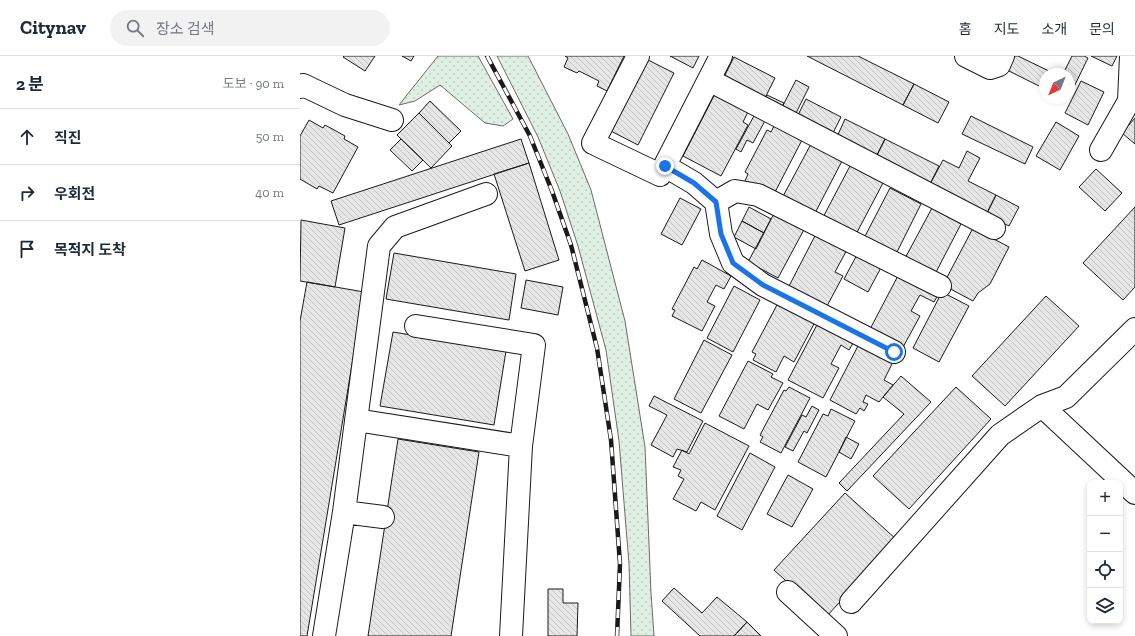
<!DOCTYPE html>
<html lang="ko">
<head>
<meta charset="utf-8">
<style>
	:root { --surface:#fff; --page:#f2f2f3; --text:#1f2937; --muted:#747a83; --line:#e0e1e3 }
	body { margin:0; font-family:"Zilla Slab","Noto Sans KR",serif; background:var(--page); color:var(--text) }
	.controls { position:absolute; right:12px; bottom:12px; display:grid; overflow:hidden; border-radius:8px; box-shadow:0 2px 6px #0003 }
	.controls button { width:36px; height:36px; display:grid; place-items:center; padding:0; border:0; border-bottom:1px solid var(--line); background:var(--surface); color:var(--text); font:20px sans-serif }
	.compass { position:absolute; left:739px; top:12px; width:36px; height:36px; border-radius:50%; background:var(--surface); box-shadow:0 2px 6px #0003; rotate:223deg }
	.stop { position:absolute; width:12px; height:12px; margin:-9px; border:3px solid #1a73e8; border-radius:50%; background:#fff }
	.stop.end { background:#1a73e8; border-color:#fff; box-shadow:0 1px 4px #0008 }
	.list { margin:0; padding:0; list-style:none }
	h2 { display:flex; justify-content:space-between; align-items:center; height:52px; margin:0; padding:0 16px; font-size:17px }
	h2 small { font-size:13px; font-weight:400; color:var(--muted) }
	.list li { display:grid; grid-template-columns:26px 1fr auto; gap:12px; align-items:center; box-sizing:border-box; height:56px; padding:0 16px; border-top:1px solid var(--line) }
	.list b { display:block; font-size:15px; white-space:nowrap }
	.list em { font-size:13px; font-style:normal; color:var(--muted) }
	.icon { flex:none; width:22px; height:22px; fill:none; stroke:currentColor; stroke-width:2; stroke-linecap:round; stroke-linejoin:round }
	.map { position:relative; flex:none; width:835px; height:580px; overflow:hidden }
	header { display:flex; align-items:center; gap:24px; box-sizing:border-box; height:56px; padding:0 20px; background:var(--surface); border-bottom:1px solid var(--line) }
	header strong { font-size:19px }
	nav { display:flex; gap:22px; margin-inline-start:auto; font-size:14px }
	.search { width:280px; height:36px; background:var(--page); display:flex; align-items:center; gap:10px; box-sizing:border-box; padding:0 14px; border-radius:22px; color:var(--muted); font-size:15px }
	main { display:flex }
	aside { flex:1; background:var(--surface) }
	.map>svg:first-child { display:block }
</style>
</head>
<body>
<header>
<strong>Citynav</strong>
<div class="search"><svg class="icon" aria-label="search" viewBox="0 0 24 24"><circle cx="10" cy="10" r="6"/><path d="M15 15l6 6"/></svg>장소 검색</div>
<nav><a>홈</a><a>지도</a><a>소개</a><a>문의</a></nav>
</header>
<main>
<aside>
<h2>2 분<small>도보 · 90 m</small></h2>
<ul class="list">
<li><svg class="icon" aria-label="ahead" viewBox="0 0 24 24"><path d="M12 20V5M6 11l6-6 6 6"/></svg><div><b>직진</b></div><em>50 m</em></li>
<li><svg class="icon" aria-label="right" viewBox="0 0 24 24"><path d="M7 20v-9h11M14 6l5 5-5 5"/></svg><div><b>우회전</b></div><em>40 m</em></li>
<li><svg class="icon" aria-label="arrive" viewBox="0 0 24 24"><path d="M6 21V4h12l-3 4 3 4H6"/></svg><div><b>목적지 도착</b></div></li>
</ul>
</aside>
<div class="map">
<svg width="835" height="580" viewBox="0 0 835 580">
	<defs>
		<pattern id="grass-dots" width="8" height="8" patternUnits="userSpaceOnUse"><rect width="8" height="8" fill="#e0efe3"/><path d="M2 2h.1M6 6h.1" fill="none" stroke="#c0ccc2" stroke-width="1.8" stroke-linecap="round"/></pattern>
		<pattern id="building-back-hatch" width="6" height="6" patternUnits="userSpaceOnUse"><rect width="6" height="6" fill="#e6e6e6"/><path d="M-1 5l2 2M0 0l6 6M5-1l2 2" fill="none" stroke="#c5c5c5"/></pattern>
	</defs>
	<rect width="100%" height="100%" fill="#fff"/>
	<path fill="url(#grass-dots)" stroke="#6a6a6a" d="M 138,0 L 178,0 L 213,63 L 203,70 L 185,67 L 140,29 L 115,45 L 99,49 Z
		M 197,0 L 228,0 L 268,78 L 291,134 L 325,265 L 345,391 L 351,537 L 354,580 L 331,580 L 329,508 L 319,385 L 306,294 L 278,190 L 260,135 L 238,81 Z"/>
	<path fill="url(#building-back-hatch)" stroke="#1a1a1a" d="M 44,0 L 75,0 L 65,15 L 43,1 Z
		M 102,0 L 114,0 L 111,5 Z
		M 265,0 L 324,0 L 307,35 L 297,30 L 299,25 L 279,15 L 277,17 L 264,11 L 268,2 Z
		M 370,0 L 399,0 L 393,12 Z
		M 507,0 L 558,0 L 614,28 L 603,49 Z
		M 711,0 L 718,0 L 755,18 L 745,18 L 745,33 L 705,13 Z
		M 772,0 L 784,0 L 788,2 L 769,41 L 769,18 L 763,18 Z
		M 791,0 L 817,0 L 812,10 Z
		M 342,1 L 374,17 L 338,89 L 307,73 Z
		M 434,1 L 475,22 L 463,46 L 422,25 Z
		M 496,24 L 509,31 L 494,61 L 480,55 Z
		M 781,25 L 804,36 L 788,69 L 765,57 Z
		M 614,28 L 649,46 L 638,67 L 603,49 Z
		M 417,34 L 450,52 L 443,66 L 448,69 L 421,120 L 383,100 Z
		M 467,39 L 484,47 L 480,55 L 463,46 Z
		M 506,43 L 541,61 L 531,81 L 496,63 Z
		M 130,45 L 161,75 L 149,87 L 119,57 Z
		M 119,57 L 152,90 L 131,112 L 97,79 Z
		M 455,58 L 466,63 L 453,87 L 447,84 L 441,96 L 436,93 Z
		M 671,60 L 733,91 L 725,108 L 662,78 Z
		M 835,62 L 835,88 L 822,77 Z
		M 545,63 L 585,83 L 575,103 L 536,83 Z
		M 9,64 L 23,72 L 25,69 L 45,80 L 44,83 L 58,91 L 33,137 L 19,130 L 17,133 L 0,123 L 0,80 Z
		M 756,66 L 779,80 L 760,114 L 736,100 Z
		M 474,70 L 502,84 L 473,140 L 445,125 L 448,118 L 445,116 L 467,74 L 471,76 Z
		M 101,83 L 123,104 L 112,115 L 90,94 Z
		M 221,83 L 229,107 L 39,169 L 31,145 Z
		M 585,83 L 639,110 L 629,130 L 575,103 Z
		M 511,88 L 542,105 L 513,161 L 481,144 Z
		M 667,95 L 680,102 L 668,125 L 696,139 L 686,159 L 629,130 L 643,104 L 659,112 Z
		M 229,107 L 259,204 L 225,215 L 194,118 Z
		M 550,110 L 583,127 L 554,182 L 521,165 Z
		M 796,113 L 822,137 L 805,155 L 779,131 Z
		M 590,132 L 621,148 L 594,202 L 562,186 Z
		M 696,139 L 719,151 L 709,170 L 686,159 Z
		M 380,142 L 401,153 L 382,189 L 361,178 Z
		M 449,151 L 471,163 L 464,177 L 442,165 Z
		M 835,151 L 835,231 L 823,244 L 783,207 Z
		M 477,152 L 507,168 L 478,222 L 448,206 Z
		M 632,152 L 661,168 L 633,222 L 603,206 Z
		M 1,164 L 45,172 L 35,231 L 0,225 Z
		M 442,165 L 464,177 L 456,193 L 434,181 Z
		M 673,172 L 709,191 L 690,228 L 678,237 L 673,245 L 643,229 Z
		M 518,174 L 549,190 L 535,216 L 543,220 L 527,250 L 489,230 Z
		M 560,193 L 584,206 L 568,236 L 544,223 Z
		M 94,197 L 216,218 L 209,264 L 86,243 Z
		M 402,204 L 431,220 L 424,233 L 416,229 L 407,246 L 415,250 L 402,275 L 372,260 L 375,254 L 372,253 L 394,211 L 397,213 Z
		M 601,214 L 640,235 L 634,246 L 620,239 L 611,255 L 620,260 L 602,293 L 569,275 Z
		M 226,224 L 263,231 L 258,259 L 221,252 Z
		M 7,226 L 64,236 L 7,580 L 0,580 L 0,265 Z
		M 434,230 L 460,244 L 433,296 L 407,282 Z
		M 642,236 L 669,250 L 639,306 L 613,292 Z
		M 746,240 L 779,270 L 705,350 L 672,320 Z
		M 478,247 L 515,266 L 494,306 L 484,300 L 476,316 L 453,304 L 456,298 L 452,296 Z
		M 519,265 L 555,284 L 549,294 L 541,289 L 531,308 L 539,312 L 523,342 L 488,324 Z
		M 93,276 L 206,295 L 194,369 L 80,350 Z
		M 404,284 L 432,299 L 401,357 L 374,343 Z
		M 560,286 L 594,304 L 584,324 L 593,329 L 579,346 L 566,339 L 563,346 L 568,348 L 564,355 L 560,352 L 556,358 L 530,344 Z
		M 448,305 L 473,318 L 471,321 L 483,327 L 468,354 L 457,348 L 444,373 L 419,360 Z
		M 601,320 L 631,346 L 547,435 L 539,427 L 604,358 L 583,341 Z
		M 489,331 L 510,342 L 481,397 L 460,386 L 463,381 L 460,379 L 484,334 L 486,335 Z
		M 656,331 L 691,363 L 609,453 L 573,420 Z
		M 354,340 L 403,365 L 387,396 L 377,393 L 373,401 L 351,389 L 367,359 L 349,350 Z
		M 512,350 L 519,354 L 507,377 L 504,375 L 493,395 L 485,391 L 502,359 L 506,361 Z
		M 531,353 L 555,365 L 526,421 L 498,406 L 523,358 L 528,360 Z
		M 405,367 L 449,390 L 415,454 L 401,446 L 396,455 L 373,443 L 384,423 L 378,420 L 381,414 L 373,411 L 382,394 L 389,398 Z
		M 546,381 L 559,388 L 551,403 L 539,396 Z
		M 98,383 L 179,396 L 151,580 L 68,580 Z
		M 450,397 L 475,411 L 442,474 L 417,460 Z
		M 488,419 L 513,433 L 492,471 L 467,458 Z
		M 545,437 L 597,484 L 526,561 L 474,514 Z
		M 374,532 L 402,557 L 417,541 L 447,566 L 434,580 L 400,580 L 362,545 Z
		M 248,533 L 263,533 L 263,547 L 278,547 L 277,580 L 248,580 Z
		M 447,566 L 461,580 L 434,580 Z"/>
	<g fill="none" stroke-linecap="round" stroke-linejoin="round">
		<g stroke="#1a1a1a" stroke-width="24">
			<path id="minor" d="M 338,0 L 293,87 L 360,119 L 421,0
				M 666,0 L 690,12 L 699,9 L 703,0
				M 409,24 L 694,172
				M 0,31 L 3,29 L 45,49 L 92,64
				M 801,94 L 829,45 L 831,0
				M 365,110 L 394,127 L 416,146 L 421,178 L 433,207 L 463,229 L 594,296
				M 416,146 L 435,135 L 458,139 L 640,230
				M 116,270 L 234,289 L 221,390 L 211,580
				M 742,350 L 835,437
				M 56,364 L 221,390
				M 44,456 L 83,461
				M 488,536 L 536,580
				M 551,546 L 700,379 L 742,350 L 766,341 L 835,273
				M 24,580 L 44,456 L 79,190 L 95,171 L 186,138"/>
		</g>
		<use href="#minor" stroke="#fff" stroke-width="22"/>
		<g stroke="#1a1a1a" stroke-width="4.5">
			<path id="rail" d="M 187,0 L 230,80 L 252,135 L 271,189 L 297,292 L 311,384 L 320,508 L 317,580"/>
		</g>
		<use href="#rail" stroke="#fff" stroke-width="3" stroke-dasharray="9" stroke-linecap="butt"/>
	</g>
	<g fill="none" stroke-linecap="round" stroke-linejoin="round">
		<path stroke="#1a73e8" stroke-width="5" d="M 365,110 L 394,127 L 416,146 L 421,178 L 433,207 L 463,229 L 594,296"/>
	</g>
</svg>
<div class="controls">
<button>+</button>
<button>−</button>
<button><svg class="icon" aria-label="locate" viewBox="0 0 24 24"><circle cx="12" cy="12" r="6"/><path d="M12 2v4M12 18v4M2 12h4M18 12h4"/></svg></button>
<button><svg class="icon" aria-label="layers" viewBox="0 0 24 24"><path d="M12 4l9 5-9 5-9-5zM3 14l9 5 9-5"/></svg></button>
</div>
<svg class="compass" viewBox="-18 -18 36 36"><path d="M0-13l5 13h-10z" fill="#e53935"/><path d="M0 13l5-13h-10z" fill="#747a83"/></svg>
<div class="stop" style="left:594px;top:296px"></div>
<div class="stop end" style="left:365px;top:110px"></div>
</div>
</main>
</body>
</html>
